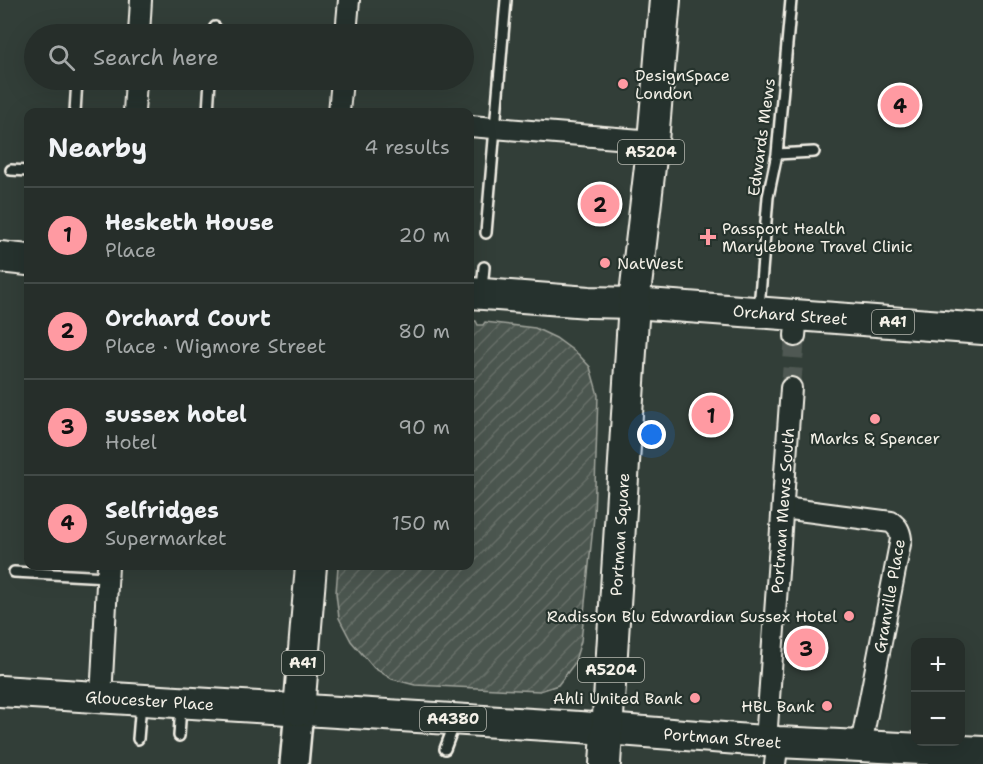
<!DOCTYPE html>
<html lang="en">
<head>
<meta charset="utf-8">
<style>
	:root { --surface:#262e2a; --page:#323a36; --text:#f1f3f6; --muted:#a4a8a8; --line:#424a47; --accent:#ff9aa2 }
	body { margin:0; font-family:"Shantell Sans",sans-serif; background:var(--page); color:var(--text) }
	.controls { position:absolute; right:18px; bottom:18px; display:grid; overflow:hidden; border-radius:12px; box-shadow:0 6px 24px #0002 }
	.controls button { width:54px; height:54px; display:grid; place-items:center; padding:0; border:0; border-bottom:2px solid var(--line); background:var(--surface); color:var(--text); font:30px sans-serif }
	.you { position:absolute; left:652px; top:435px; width:21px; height:21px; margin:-15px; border:4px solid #fff; border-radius:50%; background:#1a73e8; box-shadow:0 0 0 9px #1a73e833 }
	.badge { display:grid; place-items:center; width:39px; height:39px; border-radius:50%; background:var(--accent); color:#111; font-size:20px; font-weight:700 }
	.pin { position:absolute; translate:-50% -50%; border:3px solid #fff; box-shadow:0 2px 6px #0006 }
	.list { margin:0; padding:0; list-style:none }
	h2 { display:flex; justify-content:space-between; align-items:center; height:78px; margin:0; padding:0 24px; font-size:26px }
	h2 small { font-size:20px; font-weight:400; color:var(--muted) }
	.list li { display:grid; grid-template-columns:39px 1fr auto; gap:18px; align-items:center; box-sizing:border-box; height:96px; padding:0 24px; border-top:2px solid var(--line) }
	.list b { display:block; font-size:22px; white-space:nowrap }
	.list p { margin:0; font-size:20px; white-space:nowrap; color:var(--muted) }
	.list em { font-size:20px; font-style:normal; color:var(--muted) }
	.icon { flex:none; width:33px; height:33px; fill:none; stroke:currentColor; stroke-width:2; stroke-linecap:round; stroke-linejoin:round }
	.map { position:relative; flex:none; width:983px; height:764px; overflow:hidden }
	.search { position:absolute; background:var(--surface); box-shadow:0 6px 24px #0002; left:24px; top:24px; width:450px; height:66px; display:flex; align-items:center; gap:15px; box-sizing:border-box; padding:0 21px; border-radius:33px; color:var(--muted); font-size:22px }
	.panel { position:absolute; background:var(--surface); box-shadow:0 6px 24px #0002; left:24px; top:108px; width:450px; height:462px; border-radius:12px }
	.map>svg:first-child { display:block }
</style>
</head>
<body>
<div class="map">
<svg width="983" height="764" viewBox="0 0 983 764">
	<defs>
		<pattern id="garden-furrows" width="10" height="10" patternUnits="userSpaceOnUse" patternTransform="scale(1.5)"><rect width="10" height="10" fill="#4c564f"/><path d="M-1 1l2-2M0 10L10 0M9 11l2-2" fill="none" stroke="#666f68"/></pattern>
	</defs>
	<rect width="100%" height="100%" fill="#323e38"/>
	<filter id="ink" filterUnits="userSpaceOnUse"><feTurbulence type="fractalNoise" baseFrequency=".0167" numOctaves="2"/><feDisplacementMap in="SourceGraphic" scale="12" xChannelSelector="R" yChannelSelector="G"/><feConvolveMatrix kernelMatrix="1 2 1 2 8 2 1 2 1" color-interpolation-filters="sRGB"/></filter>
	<g filter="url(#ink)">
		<path fill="url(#garden-furrows)" stroke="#a0a49c" stroke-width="1.5" d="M 470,321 L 476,321 L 478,325 L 483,325 L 485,322 L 535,328 L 556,338 L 578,354 L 590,367 L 598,395 L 594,517 L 581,641 L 574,664 L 558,685 L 540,691 L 415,685 L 392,679 L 374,668 L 351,641 L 339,618 L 336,593 L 338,566 L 470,566 Z"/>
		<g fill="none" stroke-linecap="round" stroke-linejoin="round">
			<path stroke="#4f5952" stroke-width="20" stroke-dasharray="20 10" stroke-linecap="butt" d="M 791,388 L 795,336"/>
			<g stroke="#f4f1e8" stroke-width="14">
				<path id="lane" d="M 214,34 L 215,27
					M 75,112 L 77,80
					M 208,112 L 210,80
					M 777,154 L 814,152
					M 11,170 L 28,171
					M 486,233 L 506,0
					M 482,289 L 484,267
					M 759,308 L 768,197 L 777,154 L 791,0
					M 14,572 L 107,577
					M 179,736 L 181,705
					M 138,739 L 141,703
					M 445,749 L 454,725"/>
			</g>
			<g stroke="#f4f1e8" stroke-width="24">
				<g id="street">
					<path d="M 139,34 L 141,0"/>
					<path d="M 346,34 L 349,0"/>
					<path d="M 134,112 L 136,80"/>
					<path d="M 339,112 L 342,80"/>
					<path d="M 470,126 L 653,141"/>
					<path d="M 795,336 L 797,314"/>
					<path d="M 783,508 L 891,522 C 898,527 900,531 901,539 L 861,745"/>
					<path d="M 101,698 L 108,566"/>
					<path id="s1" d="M 766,741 L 791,388"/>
					<path d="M 775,764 L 778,742"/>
				</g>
			</g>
			<g stroke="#f4f1e8" stroke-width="32">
				<path id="secondary" d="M 294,764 L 299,710"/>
			</g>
			<g stroke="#f4f1e8" stroke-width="34">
				<g id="primary">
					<path d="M 0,257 L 28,260"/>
					<path id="s2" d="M 470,293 L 589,302 L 634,303 L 983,329"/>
					<path id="s3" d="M 0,691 L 579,727 L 778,742 L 983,752"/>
					<path d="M 299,710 L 311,566"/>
					<path id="s4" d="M 605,764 L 634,303 L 653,141 L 665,0"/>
				</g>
			</g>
			<use href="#lane" stroke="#26332d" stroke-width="9"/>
			<use href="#street" stroke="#26332d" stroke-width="20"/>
			<use href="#secondary" stroke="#26332d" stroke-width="27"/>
			<use href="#primary" stroke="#26332d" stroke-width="30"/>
		</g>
	</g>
	<g fill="#ff9aa2" stroke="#26332d" stroke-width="2">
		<circle cx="623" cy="84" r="6"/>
		<path d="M705 228h6v6h6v6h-6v6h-6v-6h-6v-6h6z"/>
		<circle cx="605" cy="263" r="6"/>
		<circle cx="875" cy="419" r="6"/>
		<circle cx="849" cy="616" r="6"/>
		<circle cx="695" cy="698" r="6"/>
		<circle cx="827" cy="706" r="6"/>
	</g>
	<g text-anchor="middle" stroke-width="4.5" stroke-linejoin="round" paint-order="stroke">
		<g fill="#26332d" stroke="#b6b8b0" stroke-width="1.5">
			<rect x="618" y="140" width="66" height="24" rx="4.5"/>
			<rect x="872" y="310" width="42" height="24" rx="4.5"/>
			<rect x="282" y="651" width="42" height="24" rx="4.5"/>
			<rect x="578" y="658" width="66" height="24" rx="4.5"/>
			<rect x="420" y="707" width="66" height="24" rx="4.5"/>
		</g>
		<g font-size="15" font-weight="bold" fill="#f4f1e8">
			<text x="651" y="157">A5204</text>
			<text x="893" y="327">A41</text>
			<text x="303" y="668">A41</text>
			<text x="611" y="675">A5204</text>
			<text x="453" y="724">A4380</text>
		</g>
		<g font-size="16" fill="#f4f1e8" stroke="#26332d" text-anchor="start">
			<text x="635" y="81">DesignSpace<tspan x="635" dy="18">London</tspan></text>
			<text x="722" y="234">Passport Health<tspan x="722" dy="18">Marylebone Travel Clinic</tspan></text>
			<text x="617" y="269">NatWest</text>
			<text x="875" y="444" text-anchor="middle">Marks &amp; Spencer</text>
			<text x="837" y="622" text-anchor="end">Radisson Blu Edwardian Sussex Hotel</text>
			<text x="683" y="704" text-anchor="end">Ahli United Bank</text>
			<text x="815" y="712" text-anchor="end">HBL Bank</text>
		</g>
		<g font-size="16" fill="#f4f1e8" stroke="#26332d">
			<text transform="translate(761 137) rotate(-82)" y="6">Edwards Mews</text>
			<text dy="6" stroke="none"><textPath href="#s2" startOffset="321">Orchard Street</textPath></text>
			<text dy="6" stroke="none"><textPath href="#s1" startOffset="231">Portman Mews South</textPath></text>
			<text dy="6" stroke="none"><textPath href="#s4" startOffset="230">Portman Square</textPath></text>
			<text transform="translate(889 596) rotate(-80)" y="6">Granville Place</text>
			<text dy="6" stroke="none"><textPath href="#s3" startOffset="150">Gloucester Place</textPath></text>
			<text dy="6" stroke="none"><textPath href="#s3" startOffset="724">Portman Street</textPath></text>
		</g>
	</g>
</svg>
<div class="controls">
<button>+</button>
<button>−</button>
</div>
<div class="you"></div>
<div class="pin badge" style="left:711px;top:415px">1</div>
<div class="pin badge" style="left:600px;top:204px">2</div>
<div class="pin badge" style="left:806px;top:648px">3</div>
<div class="pin badge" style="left:900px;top:105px">4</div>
<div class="search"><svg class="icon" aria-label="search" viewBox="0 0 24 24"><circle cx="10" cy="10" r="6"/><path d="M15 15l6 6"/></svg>Search here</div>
<section class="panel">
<h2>Nearby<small>4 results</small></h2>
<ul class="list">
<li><span class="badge">1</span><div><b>Hesketh House</b><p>Place</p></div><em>20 m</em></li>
<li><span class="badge">2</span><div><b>Orchard Court</b><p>Place · Wigmore Street</p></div><em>80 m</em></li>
<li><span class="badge">3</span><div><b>sussex hotel</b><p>Hotel</p></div><em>90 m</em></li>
<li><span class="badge">4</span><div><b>Selfridges</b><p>Supermarket</p></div><em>150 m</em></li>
</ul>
</section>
</div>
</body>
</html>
